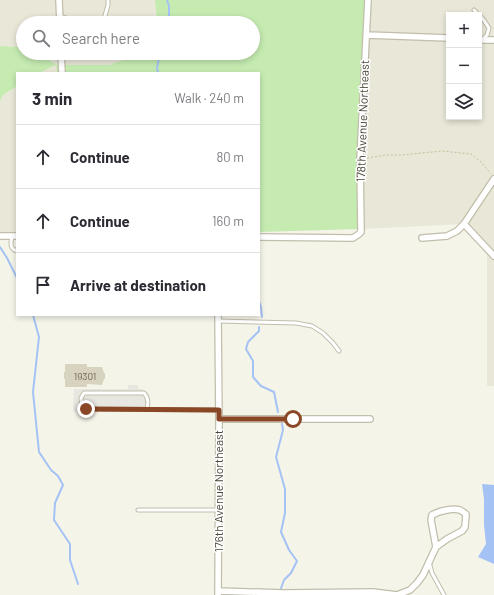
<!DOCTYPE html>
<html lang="en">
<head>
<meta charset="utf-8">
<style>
	:root { --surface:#fff; --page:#f7f7f7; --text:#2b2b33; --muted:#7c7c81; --line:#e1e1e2 }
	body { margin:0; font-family:Barlow,sans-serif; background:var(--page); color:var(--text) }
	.controls { position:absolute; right:12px; top:12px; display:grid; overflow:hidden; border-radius:0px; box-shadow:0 2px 6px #0003 }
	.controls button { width:36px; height:36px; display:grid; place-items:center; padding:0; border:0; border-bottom:1px solid var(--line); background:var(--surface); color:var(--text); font:20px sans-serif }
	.stop { position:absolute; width:12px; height:12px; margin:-9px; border:3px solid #8a4726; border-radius:50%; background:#fff }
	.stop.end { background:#8a4726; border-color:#fff; box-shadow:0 1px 4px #0008 }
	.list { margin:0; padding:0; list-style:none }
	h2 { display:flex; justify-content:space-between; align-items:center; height:52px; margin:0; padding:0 16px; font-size:17px }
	h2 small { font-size:13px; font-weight:400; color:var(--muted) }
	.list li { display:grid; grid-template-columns:26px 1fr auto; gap:12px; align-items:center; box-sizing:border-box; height:64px; padding:0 16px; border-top:1px solid var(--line) }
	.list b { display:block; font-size:15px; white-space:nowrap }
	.list em { font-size:13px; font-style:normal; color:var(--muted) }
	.icon { flex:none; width:22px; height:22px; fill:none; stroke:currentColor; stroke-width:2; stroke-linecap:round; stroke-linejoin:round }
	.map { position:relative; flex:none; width:494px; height:595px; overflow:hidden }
	.search { position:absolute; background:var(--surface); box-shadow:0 2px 6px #0003; left:16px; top:16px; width:244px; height:44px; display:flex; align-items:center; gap:10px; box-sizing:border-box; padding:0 14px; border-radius:22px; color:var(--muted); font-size:15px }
	.panel { position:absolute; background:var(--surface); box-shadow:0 2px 6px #0003; left:16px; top:72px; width:244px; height:244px; border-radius:0px }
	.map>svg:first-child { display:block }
</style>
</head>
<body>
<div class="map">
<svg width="494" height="595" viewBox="0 0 494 595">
	<rect width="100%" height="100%" fill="#f5f4e9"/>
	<path fill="#e9e7d7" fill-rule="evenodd" d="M 0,0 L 155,0 L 157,23 L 23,23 L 23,47 L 0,46 Z
		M 368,0 L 494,0 L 494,386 L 487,386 L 487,248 L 464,224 L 361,229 L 360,159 ZM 449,15 L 479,15 L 479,117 L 449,117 Z
		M 37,53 L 143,53 L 109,65 L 57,65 L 57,73 L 39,73 L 56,65 Z
		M 17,86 L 17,236 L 0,236 L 0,101 L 3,95 Z"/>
	<path fill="#c5ebb1" d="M 155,0 L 368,0 L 360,159 L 361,229 L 259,232 L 259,73 L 57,73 L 56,65 L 39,73 L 17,73 L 17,86 L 3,95 L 0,101 L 0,46 L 23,47 L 23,53 L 37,53 L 57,65 L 109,65 L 143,53 L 253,53 L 253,23 L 157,23 Z"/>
	<path fill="#e7e6e1" d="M 128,385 L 138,385 L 138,389 L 142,389 L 147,392 L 149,395 L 149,412 L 73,412 L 74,389 L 128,389 Z"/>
	<path fill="#a4c3f4" d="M 482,484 L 494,485 L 494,564 L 478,557 L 486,544 L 484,525 L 484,499 Z"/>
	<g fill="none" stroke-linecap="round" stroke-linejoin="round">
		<path stroke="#a4c3f4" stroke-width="2" d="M 167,0 L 169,6 L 169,23
			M 158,73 L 157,68 L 160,53
			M 0,247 L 7,258 L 17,278
			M 259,301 L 261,307 L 262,317
			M 33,315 L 39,337 L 33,392 L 39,452 L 51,470 L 58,476 L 63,485 L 55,503 L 54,520 L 70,544 L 70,560 L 78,584
			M 259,327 L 259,331 L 248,342 L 246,349 L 253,361 L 253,377 L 261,386 L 274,392 L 278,412
			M 280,591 L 284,580 L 291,573 L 297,561 L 289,550 L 281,532 L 285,513 L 285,489 L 276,457 L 283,430 L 282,424"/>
	</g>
	<path fill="#d8d3be" d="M 65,364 L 87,364 L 87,367 L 102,367 L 104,373 L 105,373 L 105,379 L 104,379 L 102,385 L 87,384 L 87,387 L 65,387 L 65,379 L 64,379 L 64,372 L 65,372 Z"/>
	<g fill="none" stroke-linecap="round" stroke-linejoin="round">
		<g stroke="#c1beab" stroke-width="5">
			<path id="lane" d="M 474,10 L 483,19 L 489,28 L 487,35 L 482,40
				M 59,16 L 81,23
				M 103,23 L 108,5 L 108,0
				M 12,236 C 11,242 9,249 17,251
				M 218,321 L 296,323 L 312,326 L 323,333 L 333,343 L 339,351
				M 147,409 C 148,404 149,398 144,393 L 84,393 L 81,398 L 82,406 L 86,409 L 219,410
				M 138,510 L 218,510
				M 429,562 L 432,573 L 444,595"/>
		</g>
		<g stroke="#c1beab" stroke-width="8">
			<path id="street" d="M 59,0 L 60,23
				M 367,35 L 449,38
				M 479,40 L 494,40
				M 61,53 L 62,73
				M 464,224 L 494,256
				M 0,236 L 17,236
				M 259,237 L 353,238 L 359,234 L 361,232 L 360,159 L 368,0
				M 422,238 L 447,236 L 457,231 L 464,224 L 494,179
				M 219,419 L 370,419
				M 218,591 L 284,593 L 373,592 L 397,595 L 410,590 L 417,583 L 423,575 L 436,547 L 431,520 L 432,515 C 439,511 452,508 460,510 C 461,510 464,513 466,514 L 465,527 L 462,531 L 447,539 L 436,547
				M 218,595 L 219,422 L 218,315"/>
		</g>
		<path stroke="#c4be9c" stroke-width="1" stroke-dasharray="2 2" stroke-linecap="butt" d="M 367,158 L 386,155 L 402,155 L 442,151 L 471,154 L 481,162 L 491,174"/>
		<use href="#lane" stroke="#fff" stroke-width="3"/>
		<use href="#street" stroke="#fff" stroke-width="5.5"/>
	</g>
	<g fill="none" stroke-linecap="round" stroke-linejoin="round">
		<path stroke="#8a4726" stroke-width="5" d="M 86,409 L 219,410 L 219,419 L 293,419"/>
	</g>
	<g text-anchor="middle" stroke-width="3" stroke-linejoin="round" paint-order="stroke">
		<g font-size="10" fill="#6e6959">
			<text x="85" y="380">19301</text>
		</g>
		<g font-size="12" fill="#4a4637" stroke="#fff">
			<text transform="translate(363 121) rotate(-88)" y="4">178th Avenue Northeast</text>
			<text transform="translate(219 491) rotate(-90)" y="4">176th Avenue Northeast</text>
		</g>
	</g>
</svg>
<div class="controls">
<button>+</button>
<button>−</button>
<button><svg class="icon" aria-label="layers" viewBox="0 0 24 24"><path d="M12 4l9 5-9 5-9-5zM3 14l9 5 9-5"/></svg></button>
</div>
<div class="stop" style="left:293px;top:419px"></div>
<div class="stop end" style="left:86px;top:409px"></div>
<div class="search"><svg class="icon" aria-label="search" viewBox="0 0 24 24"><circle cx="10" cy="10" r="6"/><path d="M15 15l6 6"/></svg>Search here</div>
<section class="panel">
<h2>3 min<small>Walk · 240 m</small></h2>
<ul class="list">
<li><svg class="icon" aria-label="ahead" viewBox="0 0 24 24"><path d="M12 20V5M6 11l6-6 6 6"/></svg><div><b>Continue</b></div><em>80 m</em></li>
<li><svg class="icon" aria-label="ahead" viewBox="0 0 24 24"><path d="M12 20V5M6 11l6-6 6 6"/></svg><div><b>Continue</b></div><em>160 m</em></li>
<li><svg class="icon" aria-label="arrive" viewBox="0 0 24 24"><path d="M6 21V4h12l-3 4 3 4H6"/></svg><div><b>Arrive at destination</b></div></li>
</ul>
</section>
</div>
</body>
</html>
